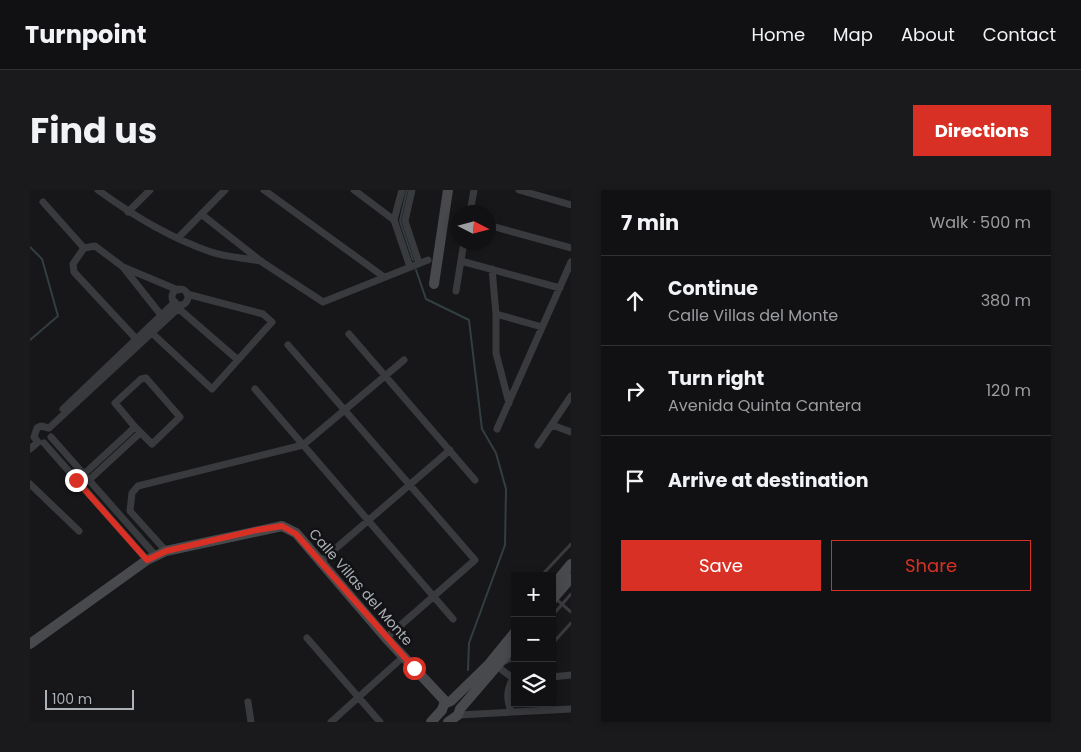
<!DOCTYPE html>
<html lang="en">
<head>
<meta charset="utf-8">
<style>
	:root { --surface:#111113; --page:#1a1a1c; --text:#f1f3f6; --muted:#9c9da0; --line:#303133; --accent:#d93025 }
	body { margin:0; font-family:Poppins,sans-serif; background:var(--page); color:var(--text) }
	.controls { position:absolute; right:15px; bottom:15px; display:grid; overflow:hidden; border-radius:0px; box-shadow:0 2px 8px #0003 }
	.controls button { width:45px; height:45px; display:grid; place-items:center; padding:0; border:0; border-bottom:1px solid var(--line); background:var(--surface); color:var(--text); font:25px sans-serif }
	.compass { position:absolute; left:421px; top:15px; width:45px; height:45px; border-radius:50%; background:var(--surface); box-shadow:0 2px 8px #0003; rotate:96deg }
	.scale { position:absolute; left:15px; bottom:12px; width:89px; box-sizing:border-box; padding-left:5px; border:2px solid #abb1b7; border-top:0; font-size:14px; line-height:18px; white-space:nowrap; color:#abb1b7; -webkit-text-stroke:4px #121214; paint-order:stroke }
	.stop { position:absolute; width:15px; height:15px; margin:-11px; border:4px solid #d93025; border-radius:50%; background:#fff }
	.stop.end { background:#d93025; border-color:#fff; box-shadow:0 1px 5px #0008 }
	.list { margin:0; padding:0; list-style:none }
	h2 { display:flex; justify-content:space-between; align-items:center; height:65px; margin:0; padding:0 20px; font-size:21px }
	h2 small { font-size:16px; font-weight:400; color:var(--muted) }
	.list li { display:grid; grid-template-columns:32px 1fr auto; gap:15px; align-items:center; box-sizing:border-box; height:90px; padding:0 20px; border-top:1px solid var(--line) }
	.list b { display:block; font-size:19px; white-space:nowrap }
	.list p { margin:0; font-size:16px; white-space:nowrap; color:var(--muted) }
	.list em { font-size:16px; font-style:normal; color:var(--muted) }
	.actions { display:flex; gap:10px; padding:15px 20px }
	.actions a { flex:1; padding:11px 0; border:1px solid var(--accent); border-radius:0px; text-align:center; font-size:18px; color:var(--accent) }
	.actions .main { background:var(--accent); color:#fff }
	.icon { flex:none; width:28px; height:28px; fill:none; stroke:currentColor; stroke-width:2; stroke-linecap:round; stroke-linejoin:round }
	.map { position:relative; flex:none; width:541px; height:532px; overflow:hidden; border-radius:0px }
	header { display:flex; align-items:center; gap:30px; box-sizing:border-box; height:70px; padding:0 25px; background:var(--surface); border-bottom:1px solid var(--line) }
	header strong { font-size:24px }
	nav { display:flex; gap:28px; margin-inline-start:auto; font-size:18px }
	.intro { display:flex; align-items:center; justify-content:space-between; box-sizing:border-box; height:120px; padding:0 30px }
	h1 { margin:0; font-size:35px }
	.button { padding:12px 22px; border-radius:0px; background:var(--accent); color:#fff; font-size:18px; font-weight:700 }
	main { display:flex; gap:30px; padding:0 30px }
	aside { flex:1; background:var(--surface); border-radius:0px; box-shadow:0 2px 8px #0003 }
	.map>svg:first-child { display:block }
</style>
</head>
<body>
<header>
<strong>Turnpoint</strong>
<nav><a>Home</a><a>Map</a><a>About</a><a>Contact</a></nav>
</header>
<div class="intro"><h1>Find us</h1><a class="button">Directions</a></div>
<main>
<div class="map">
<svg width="541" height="532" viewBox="0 0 541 532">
	<rect width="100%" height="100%" fill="#171719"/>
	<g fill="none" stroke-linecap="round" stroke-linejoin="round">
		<path stroke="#343e42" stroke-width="2" d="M 377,0 L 370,31 L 383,70
			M 0,57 L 12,69 L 28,126 L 0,150
			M 386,80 L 396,109 L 439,130 L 452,239 L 466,263 L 476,299 L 475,355 L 439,453 L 438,480"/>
		<path stroke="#383a3d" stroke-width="3" d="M 511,386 L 541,354
			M 525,408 L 541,422
			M 485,419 L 482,427 L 485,432
			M 522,426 L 541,404
			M 522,454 L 541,433
			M 475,473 L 485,468"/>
		<path stroke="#383a3d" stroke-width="7" d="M 68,0 C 102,25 140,48 181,62 C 196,67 214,68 231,71
			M 234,0 L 354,87
			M 324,0 L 364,30
			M 372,0 L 364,30 L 380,77
			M 382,0 L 375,31 L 389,73
			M 489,0 L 541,15
			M 13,12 L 54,58 L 65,56 L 93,77 L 131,125
			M 98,22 L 120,0
			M 440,22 L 444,0
			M 171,24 L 232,72 L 293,112 L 398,70
			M 458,35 L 541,58
			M 148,48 L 195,0
			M 54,58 L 43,74 L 44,82 L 110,153
			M 431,71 L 530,98
			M 93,77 L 148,100
			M 462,79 L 466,124 L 466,163 L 479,213
			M142 107a8 8 0 1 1 16 0a8 8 0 1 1-16 0Z
			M 426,101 L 434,52
			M 148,118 L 208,170
			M 466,124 L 512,137
			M 123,144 L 182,199 L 242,132 L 233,124 L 157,104
			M 319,144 L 445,290
			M 258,155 L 445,370 L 356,448
			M 116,188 L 150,227 L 122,254 L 105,237 L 85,213 L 111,189 Z
			M 225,199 L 423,429
			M 33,219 L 145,112
			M 522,235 L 541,242
			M 19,238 L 152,115
			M 467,239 L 541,72
			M 21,247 L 126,366
			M 8,252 L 4,247 L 7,238 L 11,236 L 19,238
			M 14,253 L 117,370
			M 508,255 L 541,206
			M 0,259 L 8,252
			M 53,285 L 105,237
			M 58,291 L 110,243
			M 0,294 L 49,341
			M 136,361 L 100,321 L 102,303 L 108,296 L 273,255 L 374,170
			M 290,372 L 420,260
			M 277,448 L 350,532
			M 467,476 L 485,490
			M 522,487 L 541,485
			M 218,512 L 221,532
			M 481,522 C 477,510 476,502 482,490
			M 428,525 L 541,519
			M 301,532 L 373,467"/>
		<path stroke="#47494d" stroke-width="10" d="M 404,94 L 418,0
			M 522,397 L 541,374
			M 522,410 L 541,388
			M 0,454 L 117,370 L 136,361 L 252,336 L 266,343 L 356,448 L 416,512
			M 401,532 L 412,520 L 414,514 L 421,511 L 459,474 L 485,442
			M 418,532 L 428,525 L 430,519 L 485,455"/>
	</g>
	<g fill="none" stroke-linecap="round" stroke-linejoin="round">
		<path stroke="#d93025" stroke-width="6" d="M 46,290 L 117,370 L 136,361 L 227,340 L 252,336 L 266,344 L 384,478"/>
	</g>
	<g text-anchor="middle" stroke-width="5" stroke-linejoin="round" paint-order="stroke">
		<g font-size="14" fill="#abb1b7" stroke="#121214">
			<text transform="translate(331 397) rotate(49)" y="5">Calle Villas del Monte</text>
		</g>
	</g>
</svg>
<div class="controls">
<button>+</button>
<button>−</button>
<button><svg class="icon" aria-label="layers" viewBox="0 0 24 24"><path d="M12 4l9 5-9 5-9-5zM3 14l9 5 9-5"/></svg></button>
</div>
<svg class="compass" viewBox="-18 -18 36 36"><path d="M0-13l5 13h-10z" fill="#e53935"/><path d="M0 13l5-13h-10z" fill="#9c9da0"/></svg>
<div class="scale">100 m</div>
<div class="stop" style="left:384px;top:478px"></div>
<div class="stop end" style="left:46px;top:290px"></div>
</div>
<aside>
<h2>7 min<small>Walk · 500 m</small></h2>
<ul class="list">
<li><svg class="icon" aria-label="ahead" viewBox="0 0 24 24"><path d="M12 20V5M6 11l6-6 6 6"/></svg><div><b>Continue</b><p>Calle Villas del Monte</p></div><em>380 m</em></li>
<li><svg class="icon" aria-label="right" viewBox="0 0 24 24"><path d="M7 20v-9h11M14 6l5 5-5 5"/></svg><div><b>Turn right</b><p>Avenida Quinta Cantera</p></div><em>120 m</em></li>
<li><svg class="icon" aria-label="arrive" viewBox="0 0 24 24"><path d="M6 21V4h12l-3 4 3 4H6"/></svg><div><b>Arrive at destination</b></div></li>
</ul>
<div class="actions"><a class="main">Save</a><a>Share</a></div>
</aside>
</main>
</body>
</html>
